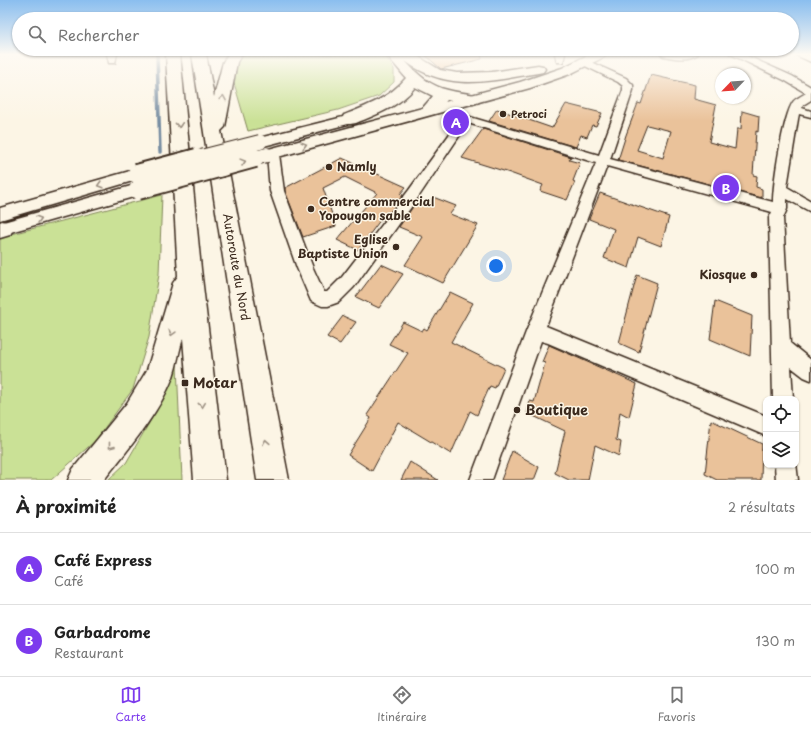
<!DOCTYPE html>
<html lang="fr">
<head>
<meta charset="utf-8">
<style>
	:root { --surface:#fff; --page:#f6f6f6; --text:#222; --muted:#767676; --line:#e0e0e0; --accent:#7c3aed }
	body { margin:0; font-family:"Playpen Sans",sans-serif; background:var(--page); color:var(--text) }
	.controls { position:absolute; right:12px; bottom:12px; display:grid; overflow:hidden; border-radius:8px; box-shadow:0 1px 3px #0004 }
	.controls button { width:36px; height:36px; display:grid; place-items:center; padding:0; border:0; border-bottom:1px solid var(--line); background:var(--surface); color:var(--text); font:20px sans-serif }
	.compass { position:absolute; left:715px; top:68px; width:36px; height:36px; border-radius:50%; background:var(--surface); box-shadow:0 1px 3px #0004; rotate:245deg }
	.you { position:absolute; left:496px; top:266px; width:14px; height:14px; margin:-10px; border:3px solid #fff; border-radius:50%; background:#1a73e8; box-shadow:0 0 0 6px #1a73e833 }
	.badge { display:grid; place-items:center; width:26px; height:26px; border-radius:50%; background:var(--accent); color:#fff; font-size:13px; font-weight:700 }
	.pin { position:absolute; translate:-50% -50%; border:2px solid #fff; box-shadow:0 1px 4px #0006 }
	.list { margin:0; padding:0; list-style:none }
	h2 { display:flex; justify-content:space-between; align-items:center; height:52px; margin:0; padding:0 16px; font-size:17px }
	h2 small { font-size:13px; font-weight:400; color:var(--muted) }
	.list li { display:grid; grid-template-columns:26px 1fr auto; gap:12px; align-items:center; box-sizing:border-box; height:72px; padding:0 16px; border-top:1px solid var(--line) }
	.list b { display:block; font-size:15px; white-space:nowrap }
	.list p { margin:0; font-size:13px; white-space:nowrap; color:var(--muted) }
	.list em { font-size:13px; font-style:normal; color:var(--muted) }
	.icon { flex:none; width:22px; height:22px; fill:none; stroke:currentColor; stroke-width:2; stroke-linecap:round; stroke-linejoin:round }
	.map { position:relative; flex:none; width:811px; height:480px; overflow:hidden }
	.search { position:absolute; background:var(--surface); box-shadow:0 1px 3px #0004; left:12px; right:12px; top:12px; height:44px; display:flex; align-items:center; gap:10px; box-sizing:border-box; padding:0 14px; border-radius:22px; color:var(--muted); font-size:15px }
	.sheet { height:196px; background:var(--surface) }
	nav { display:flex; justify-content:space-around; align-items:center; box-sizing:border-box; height:56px; border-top:1px solid var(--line); background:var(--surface); font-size:11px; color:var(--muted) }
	nav a { display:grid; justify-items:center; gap:2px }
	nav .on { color:var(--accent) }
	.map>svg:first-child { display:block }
</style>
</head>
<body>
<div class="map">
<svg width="811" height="480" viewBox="0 0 811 480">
	<rect width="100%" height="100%" fill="#fcf5e5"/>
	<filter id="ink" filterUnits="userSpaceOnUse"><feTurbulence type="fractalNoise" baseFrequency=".025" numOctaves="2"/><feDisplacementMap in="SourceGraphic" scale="8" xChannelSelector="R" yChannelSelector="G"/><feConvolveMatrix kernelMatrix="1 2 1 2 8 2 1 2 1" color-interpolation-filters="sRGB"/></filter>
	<g filter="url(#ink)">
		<path fill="#cae196" stroke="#82865a" d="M 239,54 L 384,54 L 394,69 L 394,82 L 379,96 L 338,110 L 248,131 L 232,76 Z
			M 162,195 L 159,274 L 149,337 L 133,389 L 95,441 L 51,480 L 0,480 L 0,237 Z
			M 177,365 L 182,480 L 108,480 L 126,463 L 152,418 Z"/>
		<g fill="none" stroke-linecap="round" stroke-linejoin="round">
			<path stroke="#768ca1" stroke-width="3.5" d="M 157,54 L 160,152"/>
		</g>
		<path fill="#eac29a" stroke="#3b2a1e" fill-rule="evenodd" d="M 424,54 L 481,54 L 482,59 L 441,69 Z
			M 651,75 L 695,85 L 694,99 L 716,105 L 709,142 L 735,149 L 737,129 L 741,129 L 742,111 L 759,116 L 758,132 L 756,131 L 753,175 L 757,176 L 756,187 L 762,189 L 762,198 L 618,160 L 626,135 L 638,103 L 641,104 ZM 647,125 L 671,131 L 663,158 L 637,150 Z
			M 566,104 L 602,113 L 596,126 L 592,125 L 587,137 L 581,135 L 576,147 L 489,121 L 497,109 L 552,128 Z
			M 483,129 L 571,157 L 569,160 L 580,163 L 573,181 L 575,182 L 567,200 L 540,191 L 543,185 L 510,173 L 462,158 Z
			M 342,158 L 406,187 L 400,194 L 403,195 L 384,220 L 381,219 L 358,250 L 337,240 L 377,193 L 345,177 L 323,188 L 336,226 L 303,237 L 285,191 L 285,188 Z
			M 600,193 L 669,217 L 661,246 L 638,237 L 629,268 L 604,258 L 614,229 L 589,219 Z
			M 433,197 L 456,206 L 450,214 L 478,225 L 443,283 L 405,265 L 423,237 L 399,227 L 417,201 L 427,205 Z
			M 381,264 L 403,274 L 379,308 L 356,297 Z
			M 637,275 L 657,283 L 639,352 L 619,343 Z
			M 450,292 L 473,303 L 451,342 L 504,368 L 495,388 L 490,386 L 477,415 L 470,411 L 451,454 L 398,422 L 372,471 L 348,455 L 371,418 L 367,415 L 408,353 L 389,344 L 403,322 L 422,331 L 424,328 L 427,330 Z
			M 715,301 L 752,316 L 750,356 L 710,339 Z
			M 343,316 L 356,322 L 340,344 L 327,337 Z
			M 549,345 L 637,384 L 629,417 L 620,412 L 616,440 L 621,442 L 619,456 L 595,445 L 588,480 L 569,480 L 555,473 L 565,431 L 527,413 L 530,401 L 534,402 L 545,363 L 542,362 Z
			M 711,420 L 762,444 L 761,480 L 717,480 L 705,474 Z
			M 512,451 L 539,467 L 534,480 L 501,480 Z
			M 410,462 L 438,480 L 401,480 Z"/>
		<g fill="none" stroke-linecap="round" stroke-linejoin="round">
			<g stroke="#3b2a1e" stroke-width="3">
				<path id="minor" d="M 107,54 L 117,54 L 115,63 L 109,63 Z
					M 555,54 L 565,54 L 563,62 L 557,62 Z
					M 661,54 L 698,54 C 689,61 672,58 663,56 Z
					M 730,54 L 743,54 L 792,76 L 811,87 L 811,100 L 803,105 L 802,108 L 811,111 L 811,117 L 799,114 L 798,119 L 787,187 L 811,201 L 811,212 L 787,199 L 787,209 L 783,218 L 790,343 L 811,360 L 811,380 L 804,377 L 791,367 L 793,399 L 773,399 L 769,218 L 772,212 L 607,166 L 546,326 L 766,416 L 766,436 L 548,343 L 541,341 L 492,480 L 470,480 L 526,332 L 596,163 L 468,123 L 419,196 L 354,287 L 339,302 L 328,306 L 322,306 L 311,301 L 297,268 L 270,191 L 267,154 L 269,151 L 277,151 L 279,154 L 284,191 L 313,268 L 324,292 L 327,292 L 342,277 L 409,190 L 462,117 L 470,117 L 599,155 L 623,90 L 623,86 L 618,82 L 581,64 L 579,62 L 581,60 L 584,59 L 626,78 L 633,85 L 633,90 L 610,159 L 773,202 C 773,184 783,116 793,102 C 796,98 802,96 806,93 L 784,80 Z
					M 796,54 L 811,55 L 811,62 L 798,56 Z
					M 796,463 L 798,480 L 776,480 L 775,465 L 796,465 Z"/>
			</g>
			<g stroke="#3b2a1e" stroke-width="3">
				<path id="major" d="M 590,54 L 606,54 L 604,57 L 570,74 L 530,88 L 267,160 L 261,159 L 259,155 L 261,151 L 520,82 L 562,68 Z
					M 347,116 L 352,117 L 354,120 L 352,123 L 260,147 L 255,145 L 252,142 L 255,139 Z
					M 137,169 L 143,170 L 145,174 L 143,178 L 0,220 L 0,208 Z
					M 138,184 L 144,186 L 147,190 L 144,194 L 0,235 L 0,223 Z"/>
			</g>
			<g stroke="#3b2a1e" stroke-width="3">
				<path id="highway" d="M 166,54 L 180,54 L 201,269 L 226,480 L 194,480 L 183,338 C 179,351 177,365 173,377 C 158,415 129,448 104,480 L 68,480 L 73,469 L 127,403 L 147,370 L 173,283 L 178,276 Z
					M 192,54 L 206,54 L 214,97 L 223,62 L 228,54 L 242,54 L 237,62 L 225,127 L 221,131 L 289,480 L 257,480 Z
					M 386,54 L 414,54 L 440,70 L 457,73 L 492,72 L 538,65 L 543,66 L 545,69 L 543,72 L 538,73 C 488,81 449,93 405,61 C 417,74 430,86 448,90 C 458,93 468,93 479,96 L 481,99 L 479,102 L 473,104 L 447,100 C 440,108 435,118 422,114 L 420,111 L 433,96 L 415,87 C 400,106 378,114 356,123 L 350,124 L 344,123 L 342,119 L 344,115 C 367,106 389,98 406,78 Z
					M 2,221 L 10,223 L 13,229 L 10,235 L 0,238 L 0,222 Z"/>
			</g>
			<use href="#minor" fill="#fcf5e5" fill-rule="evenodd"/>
			<use href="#major" fill="#fcf5e5" fill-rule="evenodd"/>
			<use href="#highway" fill="#fcf5e5" fill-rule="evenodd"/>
			<g stroke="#3b2a1e" stroke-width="16" stroke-linecap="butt">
				<path id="major-bridge-far1" d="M 193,159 L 260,142
					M 251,159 L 267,155"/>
			</g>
			<g stroke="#3b2a1e" stroke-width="22" stroke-linecap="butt">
				<path id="major-bridge" d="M 137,174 L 197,158
					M 138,190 L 255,158"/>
			</g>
			<use href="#major-bridge-far1" stroke="#fcf5e5" stroke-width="14"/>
			<use href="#major-bridge" stroke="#fcf5e5" stroke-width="18"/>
		</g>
		<defs><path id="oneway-chevron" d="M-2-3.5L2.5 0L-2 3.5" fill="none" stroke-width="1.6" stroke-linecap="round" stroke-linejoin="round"/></defs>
		<g stroke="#9c9082">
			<use href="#oneway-chevron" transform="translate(223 98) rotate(-80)"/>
			<use href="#oneway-chevron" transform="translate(179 125) rotate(86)"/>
			<use href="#oneway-chevron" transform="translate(304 145) rotate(-15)"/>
			<use href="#oneway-chevron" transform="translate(243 162) rotate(-15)"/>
			<use href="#oneway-chevron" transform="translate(100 185) rotate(164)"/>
			<use href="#oneway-chevron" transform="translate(39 219) rotate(-16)"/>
			<use href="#oneway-chevron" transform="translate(172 333) rotate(106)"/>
			<use href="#oneway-chevron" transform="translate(202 405) rotate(84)"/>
			<use href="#oneway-chevron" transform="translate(266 442) rotate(-100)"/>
			<use href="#oneway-chevron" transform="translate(111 446) rotate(128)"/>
		</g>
	</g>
	<linearGradient id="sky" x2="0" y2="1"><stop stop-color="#8abeef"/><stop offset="0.45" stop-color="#fefaf3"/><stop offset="1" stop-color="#fefaf3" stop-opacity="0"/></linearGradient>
	<rect width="811" height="121" fill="url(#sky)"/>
	<g fill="#3b2a1e" stroke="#fcf5e5" stroke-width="1.5">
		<circle cx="503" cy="114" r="4"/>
		<circle cx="329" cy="167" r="4"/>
		<circle cx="311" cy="209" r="4"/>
		<circle cx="396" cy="247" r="4"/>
		<circle cx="754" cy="275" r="4"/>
		<rect x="181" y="379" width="8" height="8" rx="2"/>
		<circle cx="517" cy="410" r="4"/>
	</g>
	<g text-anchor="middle" stroke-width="3" stroke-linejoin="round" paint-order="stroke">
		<g font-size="10" font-weight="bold" fill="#3b2a1e" stroke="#fcf5e5" text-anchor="start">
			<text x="511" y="118">Petroci</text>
		</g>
		<g font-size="12" font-weight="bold" fill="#3b2a1e" stroke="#fcf5e5" text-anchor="start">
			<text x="337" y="171">Namly</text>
			<text x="319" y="206">Centre commercial<tspan x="319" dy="14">Yopougon sable</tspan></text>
			<text x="388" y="244" text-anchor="end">Eglise<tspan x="388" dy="14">Baptiste Union</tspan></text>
			<text x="746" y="279" text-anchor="end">Kiosque</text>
		</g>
		<g font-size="12" fill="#3b2a1e" stroke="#fcf5e5">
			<text transform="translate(236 267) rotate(80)" y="4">Autoroute du Nord</text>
		</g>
		<g font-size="14" font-weight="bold" fill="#3b2a1e" stroke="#fcf5e5" text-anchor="start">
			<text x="193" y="388">Motar</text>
			<text x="525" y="415">Boutique</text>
		</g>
	</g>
</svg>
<div class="controls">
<button><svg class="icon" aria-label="locate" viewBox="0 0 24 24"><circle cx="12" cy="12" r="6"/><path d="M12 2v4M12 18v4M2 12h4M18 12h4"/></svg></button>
<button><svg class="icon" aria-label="layers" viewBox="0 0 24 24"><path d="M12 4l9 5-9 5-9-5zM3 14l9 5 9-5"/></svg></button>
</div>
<svg class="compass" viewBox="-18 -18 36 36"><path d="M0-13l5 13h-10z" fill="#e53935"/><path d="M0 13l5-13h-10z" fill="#767676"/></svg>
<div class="you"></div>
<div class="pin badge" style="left:456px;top:122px">A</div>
<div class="pin badge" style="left:726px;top:188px">B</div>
<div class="search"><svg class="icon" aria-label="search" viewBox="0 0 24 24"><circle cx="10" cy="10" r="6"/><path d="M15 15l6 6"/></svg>Rechercher</div>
</div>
<section class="sheet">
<h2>À proximité<small>2 résultats</small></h2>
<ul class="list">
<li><span class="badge">A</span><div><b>Café Express</b><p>Café</p></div><em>100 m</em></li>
<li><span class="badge">B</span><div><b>Garbadrome</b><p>Restaurant</p></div><em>130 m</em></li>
</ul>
</section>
<nav>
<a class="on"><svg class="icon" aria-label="map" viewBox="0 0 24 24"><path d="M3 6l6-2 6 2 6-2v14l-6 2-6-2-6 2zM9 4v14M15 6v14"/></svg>Carte</a>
<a><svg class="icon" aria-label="directions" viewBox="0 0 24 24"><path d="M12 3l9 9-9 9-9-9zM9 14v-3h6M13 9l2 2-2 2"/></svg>Itinéraire</a>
<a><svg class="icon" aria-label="saved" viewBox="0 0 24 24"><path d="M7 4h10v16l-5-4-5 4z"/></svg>Favoris</a>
</nav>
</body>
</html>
